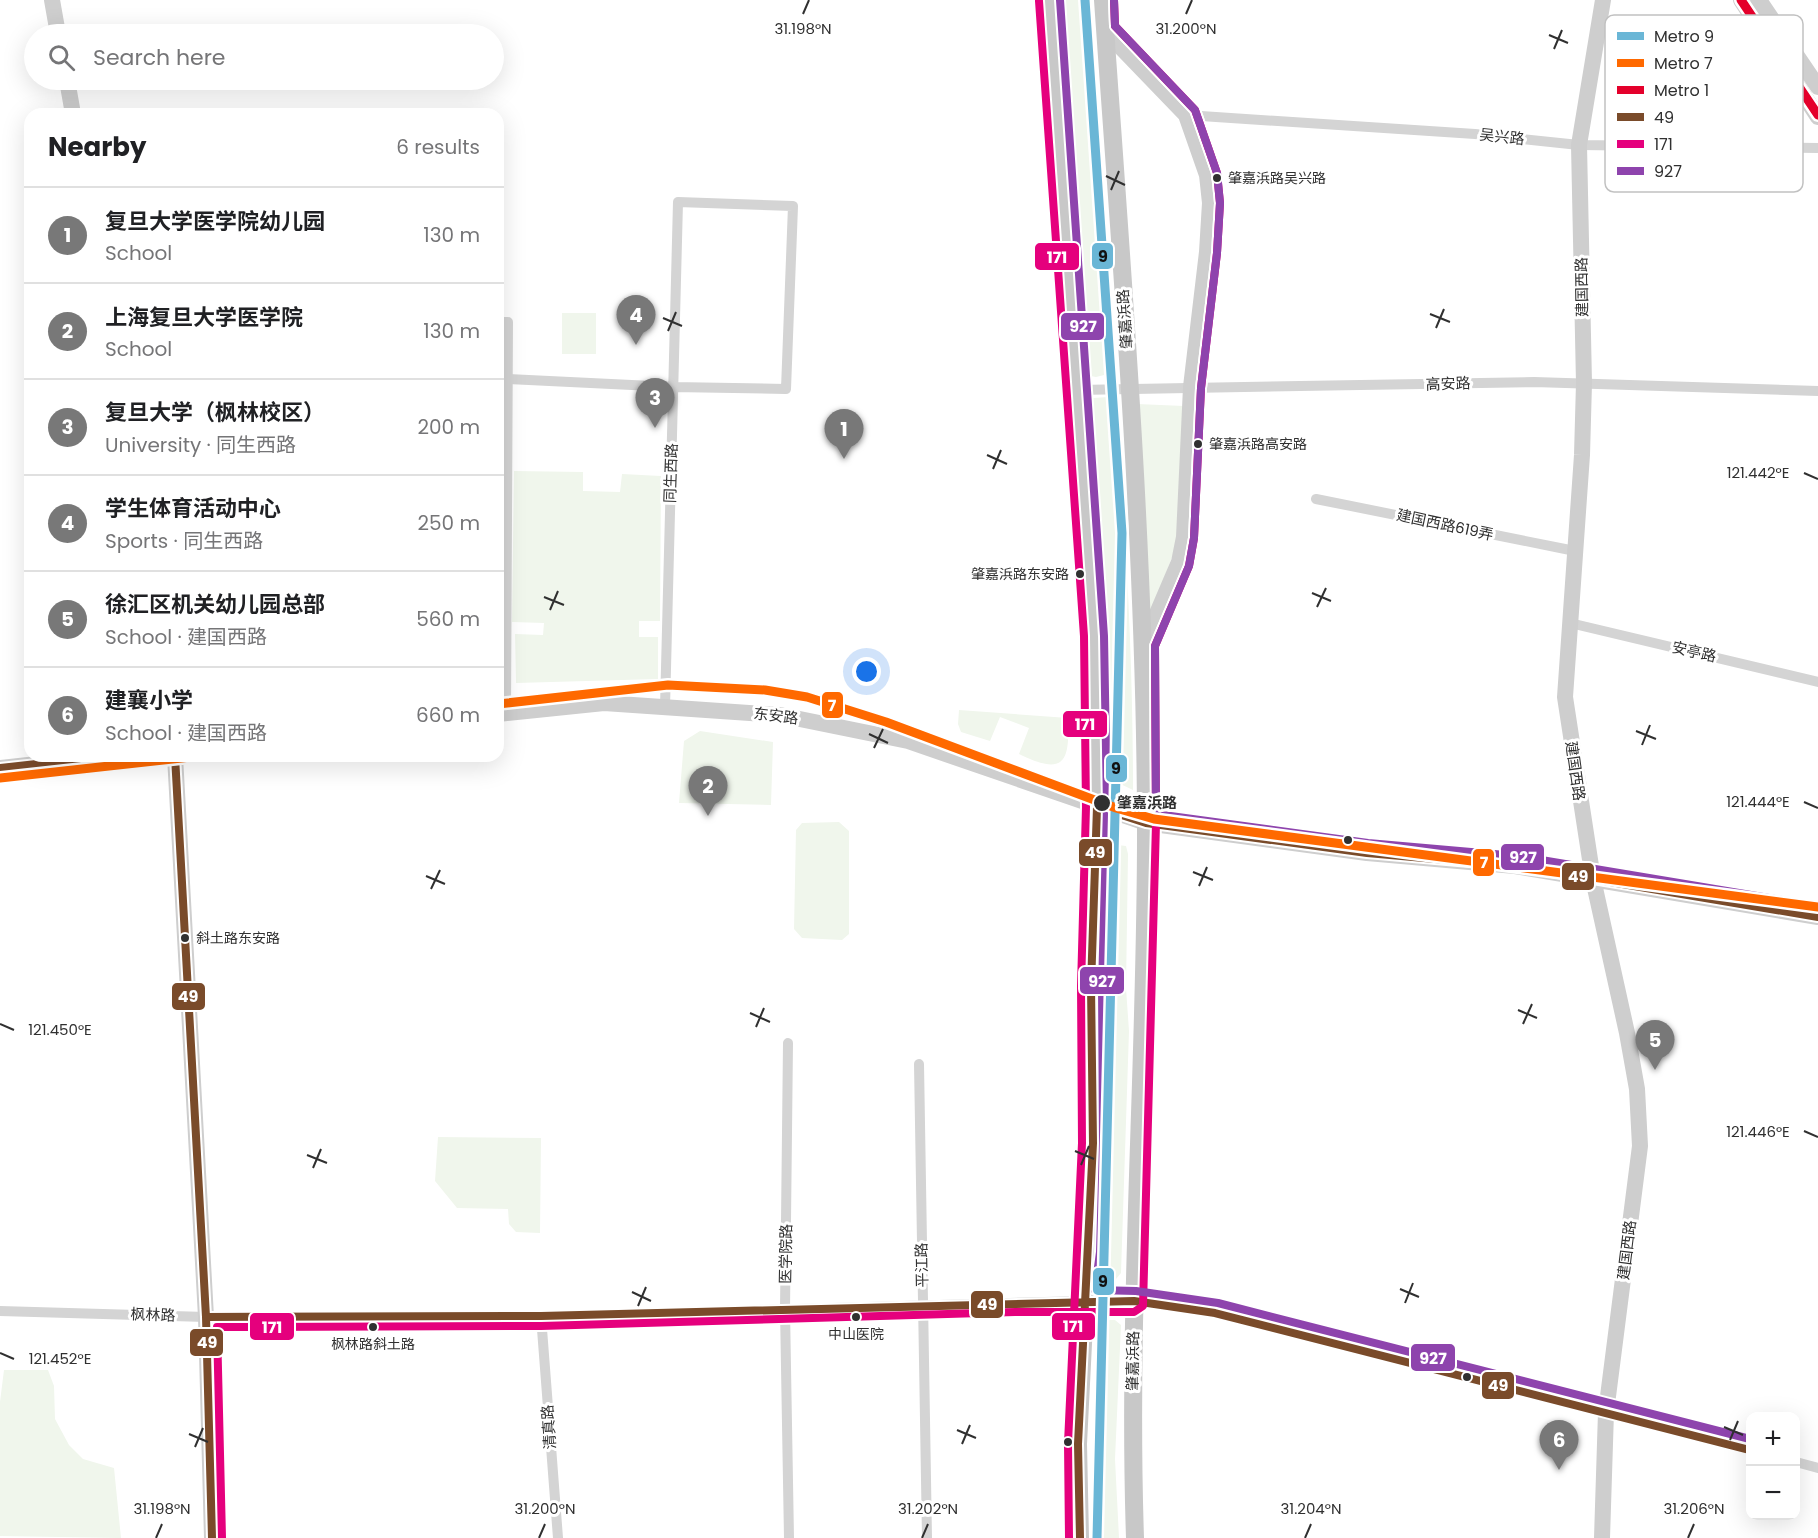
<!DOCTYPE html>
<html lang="en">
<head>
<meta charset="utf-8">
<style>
	:root { --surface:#fff; --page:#f6f6f6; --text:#202124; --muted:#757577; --line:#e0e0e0; --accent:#787878 }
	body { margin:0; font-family:Poppins,"Noto Sans SC",sans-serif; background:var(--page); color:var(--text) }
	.controls { position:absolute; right:18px; bottom:18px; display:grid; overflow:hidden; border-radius:12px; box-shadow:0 6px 24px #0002 }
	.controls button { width:54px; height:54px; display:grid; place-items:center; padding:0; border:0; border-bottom:2px solid var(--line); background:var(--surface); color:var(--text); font:30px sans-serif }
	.you { position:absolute; left:867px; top:672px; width:21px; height:21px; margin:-15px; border:4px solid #fff; border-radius:50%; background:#1a73e8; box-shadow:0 0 0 9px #1a73e833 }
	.badge { display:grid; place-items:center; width:39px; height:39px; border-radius:50%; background:var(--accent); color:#fff; font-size:20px; font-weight:700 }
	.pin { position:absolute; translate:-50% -50px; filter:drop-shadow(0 2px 3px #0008) }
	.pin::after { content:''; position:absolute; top:32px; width:21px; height:18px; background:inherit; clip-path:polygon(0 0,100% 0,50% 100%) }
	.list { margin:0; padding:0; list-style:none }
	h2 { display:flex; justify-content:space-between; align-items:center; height:78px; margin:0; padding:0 24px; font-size:26px }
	h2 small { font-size:20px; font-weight:400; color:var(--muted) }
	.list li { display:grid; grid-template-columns:39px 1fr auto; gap:18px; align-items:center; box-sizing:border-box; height:96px; padding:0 24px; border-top:2px solid var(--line) }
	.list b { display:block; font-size:22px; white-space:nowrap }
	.list p { margin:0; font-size:20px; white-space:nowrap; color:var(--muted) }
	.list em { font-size:20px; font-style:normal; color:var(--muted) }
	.icon { flex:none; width:33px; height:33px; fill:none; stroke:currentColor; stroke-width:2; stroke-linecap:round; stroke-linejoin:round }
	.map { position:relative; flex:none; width:1818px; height:1538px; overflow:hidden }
	.search { position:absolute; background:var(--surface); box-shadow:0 6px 24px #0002; left:24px; top:24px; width:480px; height:66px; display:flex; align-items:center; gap:15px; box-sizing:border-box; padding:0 21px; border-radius:33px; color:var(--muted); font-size:22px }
	.panel { position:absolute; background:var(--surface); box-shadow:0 6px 24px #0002; left:24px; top:108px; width:480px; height:654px; border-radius:18px }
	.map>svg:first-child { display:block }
</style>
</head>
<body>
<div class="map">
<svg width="1818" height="1538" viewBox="0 0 1818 1538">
	<rect width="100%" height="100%" fill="#fff"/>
	<path fill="#f0f6ec" d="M 1059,0 L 1091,0 L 1113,360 L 1108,374 L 1096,377 L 1086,375 L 1080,363 Z
		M 562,313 L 596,313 L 596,354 L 562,354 Z
		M 1109,397 L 1115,402 C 1126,531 1133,660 1133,790 L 1112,780 L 1112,758 L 1104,739 L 1084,407 L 1093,398 Z
		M 1137,404 L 1184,406 L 1177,544 L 1148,620 Z
		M 514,471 L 583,472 L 583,491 L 620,492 L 622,474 L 661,476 L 660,621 L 639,621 L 639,637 L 658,637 L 658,679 L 516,683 L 515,634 L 543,635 L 544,623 L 512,622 Z
		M 959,710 L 1068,718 C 1070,763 1064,776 1019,754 L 1029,728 L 1000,717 L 990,741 L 961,732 L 958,724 Z
		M 700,731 L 773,742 L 771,805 L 679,803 L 684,741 Z
		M 839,822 L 849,831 L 849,934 L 842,940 L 802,938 L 794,929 L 796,830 L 802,823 Z
		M 1118,845 L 1126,846 L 1128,854 L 1126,988 L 1129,1031 L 1121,1273 L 1116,1279 L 1107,1277 L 1103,1269 L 1103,859 L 1109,850 Z
		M 438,1137 L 541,1138 L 540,1233 L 516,1232 L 509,1224 L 508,1209 L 457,1208 L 435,1181 Z
		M 1105,1320 L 1115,1320 L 1121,1325 L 1115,1459 L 1119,1538 L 1093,1538 L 1099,1324 Z
		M 4,1370 L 48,1370 L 54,1386 L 55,1419 L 69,1445 L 83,1459 L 114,1468 L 121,1538 L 0,1536 L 0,1402 Z"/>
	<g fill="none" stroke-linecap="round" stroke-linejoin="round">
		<path stroke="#d4d4d4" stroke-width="10" d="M 1186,115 L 1475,134 L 1579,145 L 1818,148
			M 498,322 L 508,322 L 506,713
			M 508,379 L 673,387 L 786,389 L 793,206 L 678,202 L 665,707
			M 1077,390 L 1534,382 L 1818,391
			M 1316,499 L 1575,551
			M 1570,623 L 1818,682
			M 788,1043 L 785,1310 L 789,1538
			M 919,1064 L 927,1538
			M 0,1311 L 206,1317 L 541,1316 L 1083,1301 L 1134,1301 L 1215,1313 L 1750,1450
			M 541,1316 L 558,1538
			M 1796,1462 L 1818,1468"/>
		<path stroke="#cecece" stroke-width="16" d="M 52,0 L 58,34
			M 1741,0 L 1818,117
			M 1759,0 L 1818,87
			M 1105,31 L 1186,115 L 1207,175 L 1210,203 L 1207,252 L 1191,387 L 1184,537 L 1179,562 L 1144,644
			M 67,80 L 73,114
			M 498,714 L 604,703 L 780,715 L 908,741 L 1146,823 L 1367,853 L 1515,866 L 1818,917
			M 175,756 L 206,1317 L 212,1538
			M 0,768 L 109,756
			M 1602,1538 L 1606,1412 L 1640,1146 L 1637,1089 L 1627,1033 L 1593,879 L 1565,697 L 1582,455 L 1584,383 L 1579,145 L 1603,0"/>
		<path stroke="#c8c8c8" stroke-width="18" d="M 1049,0 L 1094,636 L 1097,807 L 1091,986 L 1093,1143 L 1078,1444 L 1080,1538
			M 1103,0 C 1122,273 1145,545 1146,819 C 1147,1059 1127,1298 1135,1538"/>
		<g stroke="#fff" stroke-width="12">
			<path id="bus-1" d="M 175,756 L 206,1317 L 212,1538
				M 0,768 L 109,756
				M 206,1317 L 541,1316 L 1134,1301 L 1215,1313 L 1750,1450
				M 1080,1538 L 1078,1444 L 1093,1143 L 1091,986 L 1097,807 L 1146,823 L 1367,853 L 1515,866 L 1818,917"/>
		</g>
		<g stroke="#fff" stroke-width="12">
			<path id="bus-2" d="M 1039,1 L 1084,636 L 1086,807 L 1081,986 L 1082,1143 L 1068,1443 L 1069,1538
				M 222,1538 L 217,1327 L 541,1326 L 1015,1312 L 1134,1312 L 1143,1306 L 1156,823 L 1155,646 L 1189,566 L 1194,538 L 1201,388 L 1217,253 L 1220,203 L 1217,173 L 1195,110 L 1115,26 L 1114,0"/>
		</g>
		<g stroke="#fff" stroke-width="12">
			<path id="bus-3" d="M 1060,0 L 1104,636 L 1107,807 L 1102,986 L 1103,1143 L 1100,1252 L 1095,1290 L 1136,1291 L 1218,1303 L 1750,1439
				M 1114,0 L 1115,26 L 1195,110 L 1217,173 L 1220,203 L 1217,253 L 1201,388 L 1194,538 L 1189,566 L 1155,646 L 1156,814 L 1368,843 L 1517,856 L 1818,906"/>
		</g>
		<use href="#bus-1" stroke="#7a4b2a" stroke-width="8"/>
		<use href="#bus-2" stroke="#e5007d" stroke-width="8"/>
		<use href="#bus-3" stroke="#8e44ad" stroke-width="8"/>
		<g stroke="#fff" stroke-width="14">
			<path id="metro-1" d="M 1085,0 L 1122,533 L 1097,1538"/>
		</g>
		<g stroke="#fff" stroke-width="14">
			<path id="metro-2" d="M 498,704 L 668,685 L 765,690 L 807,697 L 886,722 L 1116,808 L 1154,819 L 1818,907
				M 0,778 L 200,756"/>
		</g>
		<g stroke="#fff" stroke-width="14">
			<path id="metro-3" d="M 1741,0 L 1818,115"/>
		</g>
		<use href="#metro-1" stroke="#6ab6d6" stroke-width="9"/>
		<use href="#metro-2" stroke="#ff6900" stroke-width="9"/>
		<use href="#metro-3" stroke="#e4002b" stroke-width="9"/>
	</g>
	<path fill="none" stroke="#303030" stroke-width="2" d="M 803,14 L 809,0M 1186,14 L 1192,0M 1549,35 L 1568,43M 1554,49 L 1562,30M 1106,176 L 1125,185M 1111,190 L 1119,171M 1430,314 L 1450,322M 663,318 L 682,326M 1436,328 L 1444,309M 668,331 L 676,312M 987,455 L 1007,464M 993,469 L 1001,450M 1804,473 L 1818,479M 1312,593 L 1331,601M 544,597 L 564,605M 1317,607 L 1326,588M 550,610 L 558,591M 1636,731 L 1656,739M 869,734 L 888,743M 1642,745 L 1650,725M 874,748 L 883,729M 1804,802 L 1818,808M 1193,872 L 1213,880M 426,876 L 445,884M 1199,886 L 1207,867M 431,889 L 440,870M 1518,1010 L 1537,1018M 750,1013 L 770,1022M 0,1024 L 14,1030M 1523,1024 L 1532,1004M 756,1027 L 764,1008M 1804,1131 L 1818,1137M 1075,1151 L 1094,1159M 307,1155 L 327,1163M 1081,1165 L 1089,1146M 313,1168 L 321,1149M 1400,1289 L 1419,1297M 632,1292 L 651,1301M 1405,1303 L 1413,1283M 638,1306 L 646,1287M 0,1353 L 14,1359M 1724,1427 L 1743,1435M 957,1430 L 976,1438M 189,1434 L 208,1442M 1730,1440 L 1738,1421M 962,1444 L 970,1425M 195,1447 L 203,1428M 156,1538 L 162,1524M 539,1538 L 545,1524M 922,1538 L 928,1524M 1305,1538 L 1311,1524M 1688,1538 L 1694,1524"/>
	<g fill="#303030" stroke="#fff" stroke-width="2">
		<circle cx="1217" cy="178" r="5"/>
		<circle cx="1198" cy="444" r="5"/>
		<circle cx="1080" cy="574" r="5"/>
		<circle cx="1102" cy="803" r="9"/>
		<circle cx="1348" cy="840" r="5"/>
		<circle cx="185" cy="938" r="5"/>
		<circle cx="856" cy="1317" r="5"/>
		<circle cx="373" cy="1327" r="5"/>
		<circle cx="1467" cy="1377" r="5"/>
		<circle cx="1068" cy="1442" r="5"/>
	</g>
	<g text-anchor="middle" stroke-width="6" stroke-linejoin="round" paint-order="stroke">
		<g font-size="14" fill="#303030" stroke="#fff" text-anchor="start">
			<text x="1228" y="183">肇嘉浜路吴兴路</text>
			<text x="1209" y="449">肇嘉浜路高安路</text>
			<text x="1069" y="579" text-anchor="end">肇嘉浜路东安路</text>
			<text x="196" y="943">斜土路东安路</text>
			<text x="856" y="1339" text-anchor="middle">中山医院</text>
			<text x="373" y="1349" text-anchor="middle">枫林路斜土路</text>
		</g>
		<g font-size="15" fill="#303030" stroke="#fff">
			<text transform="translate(1502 137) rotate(6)" y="5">吴兴路</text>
			<text transform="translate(1582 287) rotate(-91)" y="5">建国西路</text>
			<text transform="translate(1125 319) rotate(-94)" y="5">肇嘉浜路</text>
			<text transform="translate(1448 384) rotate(-2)" y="5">高安路</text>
			<text transform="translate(671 473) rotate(-88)" y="5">同生西路</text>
			<text transform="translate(1445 525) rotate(12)" y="5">建国西路619弄</text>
			<text transform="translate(1694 652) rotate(13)" y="5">安亭路</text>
			<text transform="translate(776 716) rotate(7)" y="5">东安路</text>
			<text transform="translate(1575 771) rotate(82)" y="5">建国西路</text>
			<text transform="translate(1627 1250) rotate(-83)" y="5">建国西路</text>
			<text transform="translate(786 1254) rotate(-89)" y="5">医学院路</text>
			<text transform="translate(922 1265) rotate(-91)" y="5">平江路</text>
			<text transform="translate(153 1315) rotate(2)" y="5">枫林路</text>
			<text transform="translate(1133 1361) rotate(-89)" y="5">肇嘉浜路</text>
			<text transform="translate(549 1427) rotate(-94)" y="5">清真路</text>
		</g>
		<g font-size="15" font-weight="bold" fill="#303030" stroke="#fff" text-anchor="start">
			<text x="1117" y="808">肇嘉浜路</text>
		</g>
	</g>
	<rect x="1605" y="15" width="198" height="177" rx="9" fill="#fff" stroke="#c1c1c1" stroke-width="1.5"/>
	<rect x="1617" y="32" width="27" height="8" fill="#6ab6d6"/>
	<rect x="1617" y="59" width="27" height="8" fill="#ff6900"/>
	<rect x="1617" y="86" width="27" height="8" fill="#e4002b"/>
	<rect x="1617" y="113" width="27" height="8" fill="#7a4b2a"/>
	<rect x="1617" y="140" width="27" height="8" fill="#e5007d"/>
	<rect x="1617" y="167" width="27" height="8" fill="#8e44ad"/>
	<g font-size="16" fill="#303030">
		<text x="1654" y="42">Metro 9</text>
		<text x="1654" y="69">Metro 7</text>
		<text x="1654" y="96">Metro 1</text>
		<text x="1654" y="123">49</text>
		<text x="1654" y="150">171</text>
		<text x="1654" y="177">927</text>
	</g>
	<g font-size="15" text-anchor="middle" fill="#303030" stroke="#fff" stroke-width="6" stroke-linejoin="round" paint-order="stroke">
		<text x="803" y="34">31.198°N</text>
		<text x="1186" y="34">31.200°N</text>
		<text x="1758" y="478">121.442°E</text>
		<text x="1758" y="807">121.444°E</text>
		<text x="60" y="1035">121.450°E</text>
		<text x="1758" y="1137">121.446°E</text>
		<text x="60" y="1364">121.452°E</text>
		<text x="162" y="1514">31.198°N</text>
		<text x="545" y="1514">31.200°N</text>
		<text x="928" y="1514">31.202°N</text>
		<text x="1311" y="1514">31.204°N</text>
		<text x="1694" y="1514">31.206°N</text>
	</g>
	<g stroke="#fff" stroke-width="2">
		<rect x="1091" y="242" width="23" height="28" rx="6" fill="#6ab6d6"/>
		<rect x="1034" y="242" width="46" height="29" rx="6" fill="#e5007d"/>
		<rect x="1060" y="312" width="45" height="29" rx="6" fill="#8e44ad"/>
		<rect x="821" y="691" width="23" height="28" rx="6" fill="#ff6900"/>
		<rect x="1062" y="710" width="46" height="28" rx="6" fill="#e5007d"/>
		<rect x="1105" y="754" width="23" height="29" rx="6" fill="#6ab6d6"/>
		<rect x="1078" y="838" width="35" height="29" rx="6" fill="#7a4b2a"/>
		<rect x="1500" y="843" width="45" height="28" rx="6" fill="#8e44ad"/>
		<rect x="1472" y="848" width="23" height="29" rx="6" fill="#ff6900"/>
		<rect x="1561" y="862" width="34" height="29" rx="6" fill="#7a4b2a"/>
		<rect x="1079" y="966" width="46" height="29" rx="6" fill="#8e44ad"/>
		<rect x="171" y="982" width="35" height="29" rx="6" fill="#7a4b2a"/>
		<rect x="1092" y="1267" width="23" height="29" rx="6" fill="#6ab6d6"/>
		<rect x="970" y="1290" width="34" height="29" rx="6" fill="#7a4b2a"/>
		<rect x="1051" y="1312" width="45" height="29" rx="6" fill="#e5007d"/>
		<rect x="249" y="1312" width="46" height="29" rx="6" fill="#e5007d"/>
		<rect x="189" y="1328" width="35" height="29" rx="6" fill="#7a4b2a"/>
		<rect x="1410" y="1343" width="46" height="29" rx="6" fill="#8e44ad"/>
		<rect x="1481" y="1371" width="34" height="29" rx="6" fill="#7a4b2a"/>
	</g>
	<g font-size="16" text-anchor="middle" font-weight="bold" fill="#fff">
		<text x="1057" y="263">171</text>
		<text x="1083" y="332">927</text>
		<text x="832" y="711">7</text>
		<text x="1085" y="730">171</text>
		<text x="1095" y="858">49</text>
		<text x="1523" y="863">927</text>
		<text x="1484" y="868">7</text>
		<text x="1578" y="882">49</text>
		<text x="1102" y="987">927</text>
		<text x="188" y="1002">49</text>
		<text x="987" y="1310">49</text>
		<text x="1073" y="1332">171</text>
		<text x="272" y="1333">171</text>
		<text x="207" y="1348">49</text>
		<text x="1433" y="1364">927</text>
		<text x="1498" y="1391">49</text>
	</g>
	<g font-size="16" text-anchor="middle" font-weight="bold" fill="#111">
		<text x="1103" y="262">9</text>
		<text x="1116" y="774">9</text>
		<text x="1103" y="1287">9</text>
	</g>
</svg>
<div class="controls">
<button>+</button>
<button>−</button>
</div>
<div class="you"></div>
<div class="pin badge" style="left:844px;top:459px">1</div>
<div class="pin badge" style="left:708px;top:816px">2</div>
<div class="pin badge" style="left:655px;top:428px">3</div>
<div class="pin badge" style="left:636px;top:345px">4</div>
<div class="pin badge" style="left:1655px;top:1070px">5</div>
<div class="pin badge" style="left:1559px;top:1470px">6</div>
<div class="search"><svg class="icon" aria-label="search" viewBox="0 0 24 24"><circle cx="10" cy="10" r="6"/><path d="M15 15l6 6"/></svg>Search here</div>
<section class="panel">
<h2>Nearby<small>6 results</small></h2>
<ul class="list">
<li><span class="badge">1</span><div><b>复旦大学医学院幼儿园</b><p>School</p></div><em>130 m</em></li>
<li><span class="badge">2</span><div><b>上海复旦大学医学院</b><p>School</p></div><em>130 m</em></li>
<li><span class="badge">3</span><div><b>复旦大学（枫林校区）</b><p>University · 同生西路</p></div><em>200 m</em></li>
<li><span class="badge">4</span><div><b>学生体育活动中心</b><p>Sports · 同生西路</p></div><em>250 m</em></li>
<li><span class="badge">5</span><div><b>徐汇区机关幼儿园总部</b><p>School · 建国西路</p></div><em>560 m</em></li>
<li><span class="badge">6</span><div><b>建襄小学</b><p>School · 建国西路</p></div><em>660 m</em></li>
</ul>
</section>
</div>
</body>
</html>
